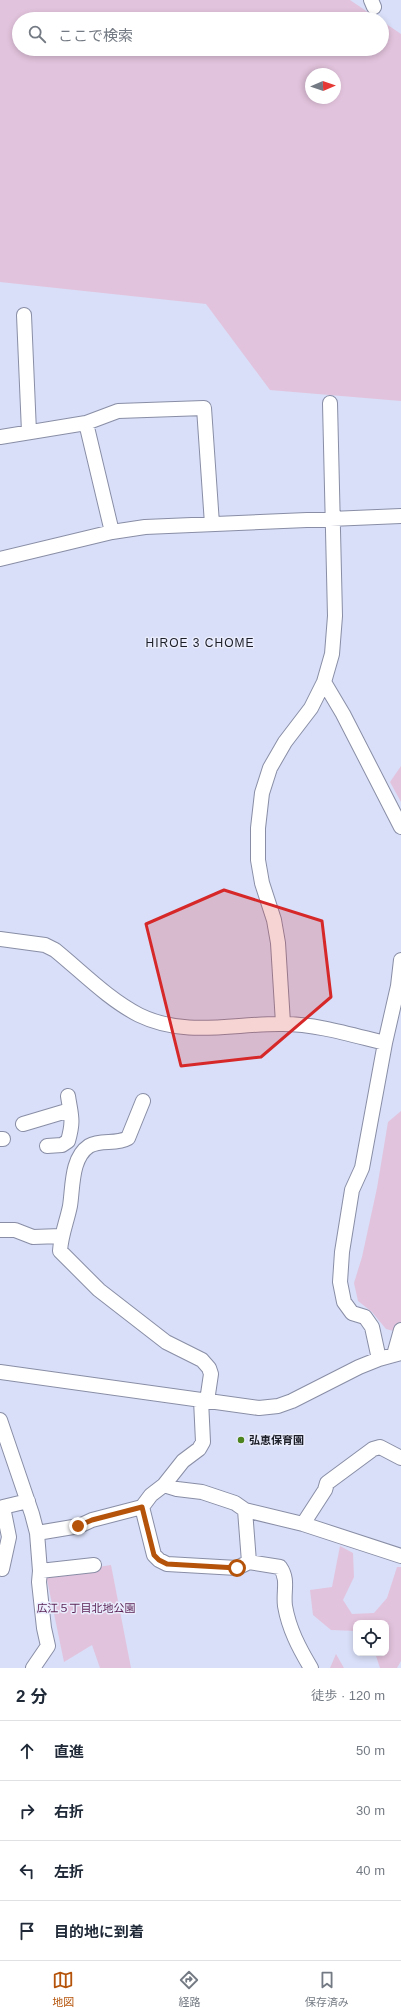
<!DOCTYPE html>
<html lang="ja">
<head>
<meta charset="utf-8">
<style>
	:root { --surface:#fff; --page:#f2f2f3; --text:#1f2937; --muted:#747a83; --line:#e0e1e3; --accent:#b45309 }
	body { margin:0; font-family:Helvetica,"Noto Sans JP",sans-serif; background:var(--page); color:var(--text) }
	.controls { position:absolute; right:12px; bottom:12px; display:grid; overflow:hidden; border-radius:8px; box-shadow:0 2px 6px #0003 }
	.controls button { width:36px; height:36px; display:grid; place-items:center; padding:0; border:0; border-bottom:1px solid var(--line); background:var(--surface); color:var(--text); font:20px sans-serif }
	.compass { position:absolute; left:305px; top:68px; width:36px; height:36px; border-radius:50%; background:var(--surface); box-shadow:0 2px 6px #0003; rotate:88deg }
	.stop { position:absolute; width:12px; height:12px; margin:-9px; border:3px solid #b45309; border-radius:50%; background:#fff }
	.stop.end { background:#b45309; border-color:#fff; box-shadow:0 1px 4px #0008 }
	.list { margin:0; padding:0; list-style:none }
	h2 { display:flex; justify-content:space-between; align-items:center; height:52px; margin:0; padding:0 16px; font-size:17px }
	h2 small { font-size:13px; font-weight:400; color:var(--muted) }
	.list li { display:grid; grid-template-columns:26px 1fr auto; gap:12px; align-items:center; box-sizing:border-box; height:60px; padding:0 16px; border-top:1px solid var(--line) }
	.list b { display:block; font-size:15px; white-space:nowrap }
	.list em { font-size:13px; font-style:normal; color:var(--muted) }
	.icon { flex:none; width:22px; height:22px; fill:none; stroke:currentColor; stroke-width:2; stroke-linecap:round; stroke-linejoin:round }
	.map { position:relative; flex:none; width:401px; height:1668px; overflow:hidden }
	.search { position:absolute; background:var(--surface); box-shadow:0 2px 6px #0003; left:12px; right:12px; top:12px; height:44px; display:flex; align-items:center; gap:10px; box-sizing:border-box; padding:0 14px; border-radius:22px; color:var(--muted); font-size:15px }
	.sheet { height:292px; background:var(--surface) }
	nav { display:flex; justify-content:space-around; align-items:center; box-sizing:border-box; height:56px; border-top:1px solid var(--line); background:var(--surface); font-size:11px; color:var(--muted) }
	nav a { display:grid; justify-items:center; gap:2px }
	nav .on { color:var(--accent) }
	.map>svg:first-child { display:block }
</style>
</head>
<body>
<div class="map">
<svg width="401" height="1668" viewBox="0 0 401 1668">
	<rect width="100%" height="100%" fill="#d9dff8"/>
	<path fill="#e2c3dd" fill-rule="evenodd" d="M 0,0 L 350,0 L 378,19 L 19,19 L 19,49 L 382,49 L 382,21 L 401,34 L 401,401 L 270,390 L 206,304 L 0,282 ZM 311,74 L 335,74 L 335,98 L 311,98 Z
		M 401,766 L 401,802 L 390,782 Z
		M 401,1111 L 401,1333 L 386,1329 L 372,1312 L 358,1301 L 354,1283 L 362,1257 L 377,1188 L 388,1122 Z
		M 340,1546 L 353,1553 L 354,1577 L 343,1600 L 352,1614 L 374,1613 L 387,1598 L 397,1567 L 401,1567 L 401,1661 L 397,1668 L 380,1668 L 375,1653 L 386,1653 L 386,1623 L 356,1623 L 356,1631 L 331,1630 L 313,1615 L 310,1590 L 332,1587 Z
		M 111,1565 L 131,1668 L 100,1668 L 92,1645 L 64,1662 L 46,1575 Z
		M 336,1654 L 344,1668 L 330,1668 Z"/>
	<g fill="none" stroke-linecap="round" stroke-linejoin="round">
		<g stroke="#898ea6" stroke-width="16">
			<path id="minor" d="M 371,0 L 374,7
				M 24,315 L 29,432
				M 86,423 L 112,532
				M 0,437 L 86,423 L 118,411 L 204,408 L 212,524
				M 0,559 L 112,532 L 145,527 L 401,516
				M 324,682 L 343,714 L 401,827
				M 0,939 L 45,945 L 55,950 C 82,972 108,999 139,1015 C 186,1038 234,1023 283,1024 C 317,1024 352,1035 385,1043
				M 283,1023 L 278,943 L 274,920 L 262,883 L 258,860 L 258,828 L 262,793 L 270,768 L 285,742 L 311,708 L 324,682 L 332,654 L 335,616 L 330,403
				M 143,1101 L 128,1138 C 116,1145 101,1139 89,1146 C 71,1158 73,1187 70,1206 C 67,1221 61,1235 60,1251 L 99,1290 L 166,1342 L 202,1360 L 209,1368 L 211,1374 L 207,1401
				M 23,1124 L 70,1110
				M 0,1139 L 3,1139
				M 47,1146 L 62,1145 L 68,1141 C 74,1120 71,1116 68,1096
				M 0,1230 L 15,1230 L 33,1237 L 61,1236
				M 394,1355 L 401,1330
				M 379,1359 L 372,1327 L 365,1317 L 352,1313 L 344,1302 L 340,1282 L 342,1252 L 352,1190 L 362,1168 L 385,1043 L 398,986 L 401,960
				M 0,1372 L 259,1408 L 278,1406 L 292,1401 L 359,1367 L 379,1359 L 401,1353
				M 0,1420 L 32,1514 L 37,1533 L 40,1571 L 39,1582 L 44,1628 L 48,1646 L 33,1668
				M 164,1485 L 177,1489 L 202,1492 L 235,1503 L 245,1510 L 303,1524 L 401,1556
				M 142,1507 L 154,1555 L 159,1560 L 167,1564 L 237,1568 L 249,1562 L 280,1567 C 289,1580 283,1591 285,1606 C 289,1629 299,1648 311,1668
				M 245,1510 L 249,1562
				M 303,1524 L 325,1490 L 327,1483 L 373,1449 L 380,1447 L 401,1458
				M 37,1533 L 79,1526 L 92,1520 L 142,1507 L 151,1495 L 164,1485 L 183,1461 L 199,1449 L 203,1442 L 201,1400
				M 2,1569 L 9,1537 L 3,1507 L 28,1501
				M 40,1571 L 94,1565"/>
		</g>
		<use href="#minor" stroke="#fff" stroke-width="14"/>
	</g>
	<g fill="none" stroke-linecap="round" stroke-linejoin="round">
		<path stroke="#b45309" stroke-width="5" d="M 78,1526 L 92,1520 L 142,1507 L 154,1555 L 159,1560 L 167,1564 L 237,1568"/>
	</g>
	<path fill="#d62828" fill-opacity="0.2" stroke="#d62828" stroke-width="3" stroke-linejoin="round" d="M 224,890 L 322,921 L 331,997 L 261,1057 L 181,1066 L 146,924 Z"/>
	<circle fill="#4d841d" stroke="#e9ecfc" stroke-width="1.5" cx="241" cy="1440" r="4"/>
	<g text-anchor="middle" stroke-width="3" stroke-linejoin="round" paint-order="stroke">
		<g font-size="11" font-weight="bold" fill="#1d1f28" stroke="#e9ecfc" text-anchor="start">
			<text x="249" y="1444">弘恵保育園</text>
		</g>
		<g font-size="11" fill="#581f52" stroke="#e9ecfc">
			<text x="86" y="1612">広江５丁目北地公園</text>
		</g>
		<g font-size="12" letter-spacing="1" fill="#1d1f28" stroke="#e9ecfc">
			<text x="200" y="647">HIROE 3 CHOME</text>
		</g>
	</g>
</svg>
<div class="controls">
<button><svg class="icon" aria-label="locate" viewBox="0 0 24 24"><circle cx="12" cy="12" r="6"/><path d="M12 2v4M12 18v4M2 12h4M18 12h4"/></svg></button>
</div>
<svg class="compass" viewBox="-18 -18 36 36"><path d="M0-13l5 13h-10z" fill="#e53935"/><path d="M0 13l5-13h-10z" fill="#747a83"/></svg>
<div class="stop" style="left:237px;top:1568px"></div>
<div class="stop end" style="left:78px;top:1526px"></div>
<div class="search"><svg class="icon" aria-label="search" viewBox="0 0 24 24"><circle cx="10" cy="10" r="6"/><path d="M15 15l6 6"/></svg>ここで検索</div>
</div>
<section class="sheet">
<h2>2 分<small>徒歩 · 120 m</small></h2>
<ul class="list">
<li><svg class="icon" aria-label="ahead" viewBox="0 0 24 24"><path d="M12 20V5M6 11l6-6 6 6"/></svg><div><b>直進</b></div><em>50 m</em></li>
<li><svg class="icon" aria-label="right" viewBox="0 0 24 24"><path d="M7 20v-9h11M14 6l5 5-5 5"/></svg><div><b>右折</b></div><em>30 m</em></li>
<li><svg class="icon" aria-label="left" viewBox="0 0 24 24"><path d="M17 20v-9H6M10 6l-5 5 5 5"/></svg><div><b>左折</b></div><em>40 m</em></li>
<li><svg class="icon" aria-label="arrive" viewBox="0 0 24 24"><path d="M6 21V4h12l-3 4 3 4H6"/></svg><div><b>目的地に到着</b></div></li>
</ul>
</section>
<nav>
<a class="on"><svg class="icon" aria-label="map" viewBox="0 0 24 24"><path d="M3 6l6-2 6 2 6-2v14l-6 2-6-2-6 2zM9 4v14M15 6v14"/></svg>地図</a>
<a><svg class="icon" aria-label="directions" viewBox="0 0 24 24"><path d="M12 3l9 9-9 9-9-9zM9 14v-3h6M13 9l2 2-2 2"/></svg>経路</a>
<a><svg class="icon" aria-label="saved" viewBox="0 0 24 24"><path d="M7 4h10v16l-5-4-5 4z"/></svg>保存済み</a>
</nav>
</body>
</html>
